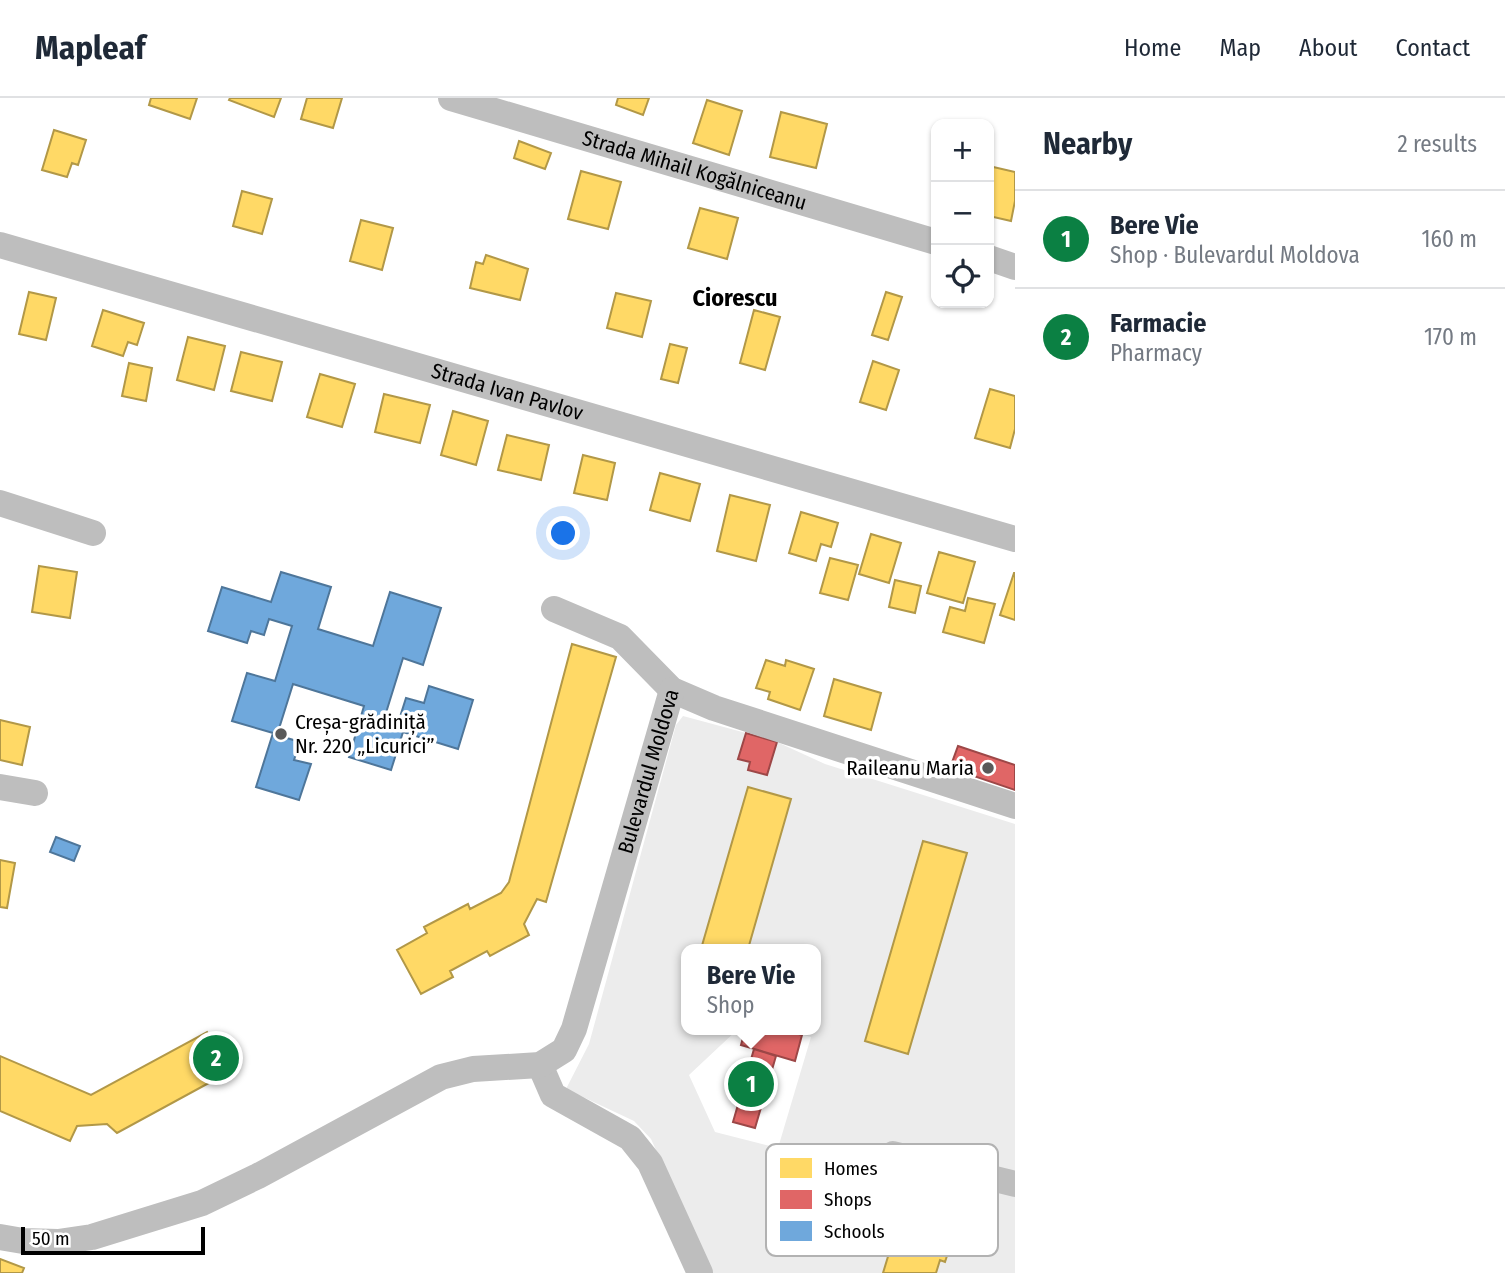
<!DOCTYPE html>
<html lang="en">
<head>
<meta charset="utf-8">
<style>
	:root { --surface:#fff; --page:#f6f6f7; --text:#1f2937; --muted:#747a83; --line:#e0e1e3; --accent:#0b8043 }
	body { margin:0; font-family:"Fira Sans Condensed",sans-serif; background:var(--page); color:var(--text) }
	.controls { position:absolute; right:21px; top:21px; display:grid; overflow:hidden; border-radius:14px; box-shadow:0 2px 5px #0004 }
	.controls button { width:63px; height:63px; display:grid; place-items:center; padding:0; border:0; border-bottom:2px solid var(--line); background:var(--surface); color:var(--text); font:35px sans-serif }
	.scale { position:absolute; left:21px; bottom:18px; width:184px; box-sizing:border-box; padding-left:7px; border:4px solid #000; border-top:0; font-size:19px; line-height:24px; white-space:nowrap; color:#000; -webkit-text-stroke:5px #fff; paint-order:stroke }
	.you { position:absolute; left:564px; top:436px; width:24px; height:24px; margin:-18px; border:5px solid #fff; border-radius:50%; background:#1a73e8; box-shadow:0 0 0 10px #1a73e833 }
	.badge { display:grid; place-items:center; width:46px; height:46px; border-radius:50%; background:var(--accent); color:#fff; font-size:23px; font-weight:700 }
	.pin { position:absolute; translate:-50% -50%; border:4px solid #fff; box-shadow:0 2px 7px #0006 }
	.popup { position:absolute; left:681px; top:846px; width:140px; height:91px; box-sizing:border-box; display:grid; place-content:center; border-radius:14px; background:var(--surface); filter:drop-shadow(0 2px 5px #0005); font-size:23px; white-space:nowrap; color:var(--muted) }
	.popup b { font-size:26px; color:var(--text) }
	.popup::after { content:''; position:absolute; left:50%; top:100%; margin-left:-14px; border:14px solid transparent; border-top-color:var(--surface) }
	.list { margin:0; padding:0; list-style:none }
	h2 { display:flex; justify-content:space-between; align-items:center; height:91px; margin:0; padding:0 28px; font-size:30px }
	h2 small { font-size:23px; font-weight:400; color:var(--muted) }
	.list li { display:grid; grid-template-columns:46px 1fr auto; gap:21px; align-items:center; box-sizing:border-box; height:98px; padding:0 28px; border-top:2px solid var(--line) }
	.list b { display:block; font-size:26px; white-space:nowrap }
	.list p { margin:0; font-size:23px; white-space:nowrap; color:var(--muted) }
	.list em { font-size:23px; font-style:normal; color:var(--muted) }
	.icon { flex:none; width:38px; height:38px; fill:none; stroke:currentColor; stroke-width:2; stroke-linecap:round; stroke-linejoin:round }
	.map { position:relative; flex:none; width:1015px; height:1175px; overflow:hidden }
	header { display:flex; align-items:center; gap:42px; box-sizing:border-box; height:98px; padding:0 35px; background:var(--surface); border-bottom:2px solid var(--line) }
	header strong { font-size:33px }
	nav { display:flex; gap:38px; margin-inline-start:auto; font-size:24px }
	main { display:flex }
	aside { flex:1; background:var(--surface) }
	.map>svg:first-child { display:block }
</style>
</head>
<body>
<header>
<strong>Mapleaf</strong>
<nav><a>Home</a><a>Map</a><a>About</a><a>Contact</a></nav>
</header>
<main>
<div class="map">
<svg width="1015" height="1175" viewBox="0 0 1015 1175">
	<rect width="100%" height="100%" fill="#fff"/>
	<path fill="#ececec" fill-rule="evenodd" d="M 683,618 L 746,635 L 738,660 L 750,664 L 749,672 L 767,677 L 777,644 L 825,666 L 1015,726 L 1015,1175 L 712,1175 L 651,1041 L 634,1023 L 566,991 L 589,946 L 676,627 ZM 686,851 L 816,851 L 816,932 L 784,932 L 811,939 L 778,1050 L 715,1034 L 689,977 L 737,932 L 686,932 Z"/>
	<path fill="#ffd966" stroke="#b29847" stroke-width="2" d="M 151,0 L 197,0 L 190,21 L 149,7 Z
		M 230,0 L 281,0 L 274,19 L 229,2 Z
		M 307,0 L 342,0 L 333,30 L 301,21 Z
		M 618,0 L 649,0 L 643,17 L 616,7 Z
		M 707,2 L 742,13 L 729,57 L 693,45 Z
		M 781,14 L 827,26 L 816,70 L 770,59 Z
		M 54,32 L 86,42 L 78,67 L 72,65 L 67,79 L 42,72 Z
		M 519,43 L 551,55 L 545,71 L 514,60 Z
		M 989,68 L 1015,74 L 1015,103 L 1011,123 L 989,118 Z
		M 581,73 L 621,84 L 608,131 L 568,121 Z
		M 242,93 L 272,101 L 262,136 L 233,128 Z
		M 700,110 L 738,120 L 727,161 L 688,150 Z
		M 361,122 L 393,130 L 382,172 L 350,163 Z
		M 486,157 L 528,171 L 520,202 L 470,190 L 476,164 L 483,166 Z
		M 29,194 L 56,200 L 46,242 L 19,236 Z
		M 886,194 L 902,199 L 888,242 L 872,237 Z
		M 616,195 L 651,203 L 642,239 L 607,230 Z
		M 103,212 L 144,225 L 137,247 L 128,244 L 123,258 L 92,248 Z
		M 754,212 L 780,219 L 765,272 L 740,265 Z
		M 188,239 L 225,248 L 214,292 L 177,282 Z
		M 670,246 L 687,250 L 678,285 L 661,281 Z
		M 241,254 L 282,264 L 272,303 L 231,293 Z
		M 873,263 L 899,272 L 886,312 L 860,304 Z
		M 129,265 L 152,270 L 146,303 L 122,298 Z
		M 320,276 L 355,286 L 342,329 L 307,319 Z
		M 990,291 L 1015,298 L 1015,331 L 1010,350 L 975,340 Z
		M 384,296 L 430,307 L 420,345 L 375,334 Z
		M 453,313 L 488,323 L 476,367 L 441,357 Z
		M 507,337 L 549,347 L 541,382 L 498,372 Z
		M 583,357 L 615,365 L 607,402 L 574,395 Z
		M 660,375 L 700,386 L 690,423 L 650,412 Z
		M 730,397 L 770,407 L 756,463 L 717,453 Z
		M 801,414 L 838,425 L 831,449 L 821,446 L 816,463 L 789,455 Z
		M 871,436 L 901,445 L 889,485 L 859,476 Z
		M 939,454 L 975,464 L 963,505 L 927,495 Z
		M 830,460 L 858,467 L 848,502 L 820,495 Z
		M 39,468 L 77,474 L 70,520 L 32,514 Z
		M 1014,475 L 1015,475 L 1015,522 L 1000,517 Z
		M 895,482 L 921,488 L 915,515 L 889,509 Z
		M 968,500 L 995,506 L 984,545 L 943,534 L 950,509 L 965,513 Z
		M 572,546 L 616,559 L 546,804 L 537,801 L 524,826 L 529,837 L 490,858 L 487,853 L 450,873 L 453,879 L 421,896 L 397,852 L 427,835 L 424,829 L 468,806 L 470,811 L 501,795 L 509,784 Z
		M 766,562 L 785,568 L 786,562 L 814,571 L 800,612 L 768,601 L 770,594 L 756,590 Z
		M 834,581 L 881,595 L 871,632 L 824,618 Z
		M 0,622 L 30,629 L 22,667 L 0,662 Z
		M 748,689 L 791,701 L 748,851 L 701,851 Z
		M 923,743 L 967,755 L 908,956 L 865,943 Z
		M 0,762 L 15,765 L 7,810 L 0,809 Z
		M 207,934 L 229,974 L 117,1035 L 107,1026 L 77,1028 L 70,1043 L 0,1013 L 0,958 L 91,997 Z
		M 943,1104 L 977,1114 L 972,1131 L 938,1121 Z
		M 908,1112 L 957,1127 L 945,1164 L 940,1162 L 936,1175 L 883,1175 L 893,1142 L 898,1144 Z
		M 0,1161 L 24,1170 L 22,1175 L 0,1175 Z"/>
	<path fill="#e06666" stroke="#9d4747" stroke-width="2" d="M 746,635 L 777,644 L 767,677 L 748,672 L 750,664 L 738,661 Z
		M 958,648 L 1015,667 L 1015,692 L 950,670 Z
		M 745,932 L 784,932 L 802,937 L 795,963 L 741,947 Z
		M 754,951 L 776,958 L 755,1030 L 733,1024 Z"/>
	<path fill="#6fa8dc" stroke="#4e769a" stroke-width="2" d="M 281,474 L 331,489 L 318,531 L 373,548 L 390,494 L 441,510 L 423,567 L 403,560 L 385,618 L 399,622 L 406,600 L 424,605 L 429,588 L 473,602 L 458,651 L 403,634 L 391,672 L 349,659 L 364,608 L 293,586 L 277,637 L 300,644 L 294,662 L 311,666 L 299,702 L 256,689 L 273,635 L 232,623 L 247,575 L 275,583 L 292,528 L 269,521 L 264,537 L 251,533 L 247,545 L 208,533 L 222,489 L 271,504 Z
		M 56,739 L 80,748 L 74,763 L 50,754 Z"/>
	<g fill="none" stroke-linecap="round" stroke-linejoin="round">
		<g stroke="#bebebe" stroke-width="26">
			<path id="s1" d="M 451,0 L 936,144"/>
			<path id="s2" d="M 0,147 L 1015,441"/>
			<path d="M 989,160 L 1015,169"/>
			<path d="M 0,405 L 93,435"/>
			<path d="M 554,511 L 620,539 L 672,592 L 714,610 L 1015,708"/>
			<path d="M 0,689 L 35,695"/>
			<path d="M 540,967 L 553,997 L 630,1040 L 650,1065 L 700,1175"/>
			<path d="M 893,1056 L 1015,1086"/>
			<path id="s3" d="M 0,1139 L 23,1143 L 58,1144 L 92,1139 L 202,1105 L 258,1078 L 441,979 L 473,971 L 540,967 L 564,952 L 574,931 L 672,592"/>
		</g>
	</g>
	<g fill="#595959" stroke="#fff" stroke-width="2.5">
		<circle cx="281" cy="636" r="7"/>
		<circle cx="988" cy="670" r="7"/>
	</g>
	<g text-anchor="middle" stroke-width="7" stroke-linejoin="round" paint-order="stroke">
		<g font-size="21" fill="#000" stroke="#fff">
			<text dy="7" stroke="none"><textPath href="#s1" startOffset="254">Strada Mihail Kogălniceanu</textPath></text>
			<text dy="7" stroke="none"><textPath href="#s2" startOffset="528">Strada Ivan Pavlov</textPath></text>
			<text dy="7" stroke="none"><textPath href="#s3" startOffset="898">Bulevardul Moldova</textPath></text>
		</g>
		<g font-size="21" fill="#000" stroke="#fff" text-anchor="start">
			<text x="295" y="631">Creșa-grădiniță<tspan x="295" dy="24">Nr. 220 „Licurici”</tspan></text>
			<text x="974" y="677" text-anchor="end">Raileanu Maria</text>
		</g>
		<g font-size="24" font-weight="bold" fill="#000" stroke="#fff">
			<text x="735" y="208">Ciorescu</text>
		</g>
	</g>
	<rect x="766" y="1046" width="232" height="112" rx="10" fill="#fff" stroke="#b2b2b2" stroke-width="2"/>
	<rect x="780" y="1060" width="32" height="20" fill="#ffd966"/>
	<rect x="780" y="1092" width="32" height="19" fill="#e06666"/>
	<rect x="780" y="1123" width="32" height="20" fill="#6fa8dc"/>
	<g font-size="19" fill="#000">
		<text x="824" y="1077">Homes</text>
		<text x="824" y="1108">Shops</text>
		<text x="824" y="1140">Schools</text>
	</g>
</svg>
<div class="controls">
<button>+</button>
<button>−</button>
<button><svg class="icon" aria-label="locate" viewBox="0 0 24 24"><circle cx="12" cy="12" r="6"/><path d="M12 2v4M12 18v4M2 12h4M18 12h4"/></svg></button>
</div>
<div class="scale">50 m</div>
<div class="you"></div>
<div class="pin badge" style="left:751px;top:986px">1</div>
<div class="popup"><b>Bere Vie</b>Shop</div>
<div class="pin badge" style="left:216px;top:960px">2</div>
</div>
<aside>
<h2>Nearby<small>2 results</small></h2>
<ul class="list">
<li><span class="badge">1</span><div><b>Bere Vie</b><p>Shop · Bulevardul Moldova</p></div><em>160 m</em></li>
<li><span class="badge">2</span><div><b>Farmacie</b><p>Pharmacy</p></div><em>170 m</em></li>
</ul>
</aside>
</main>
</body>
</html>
